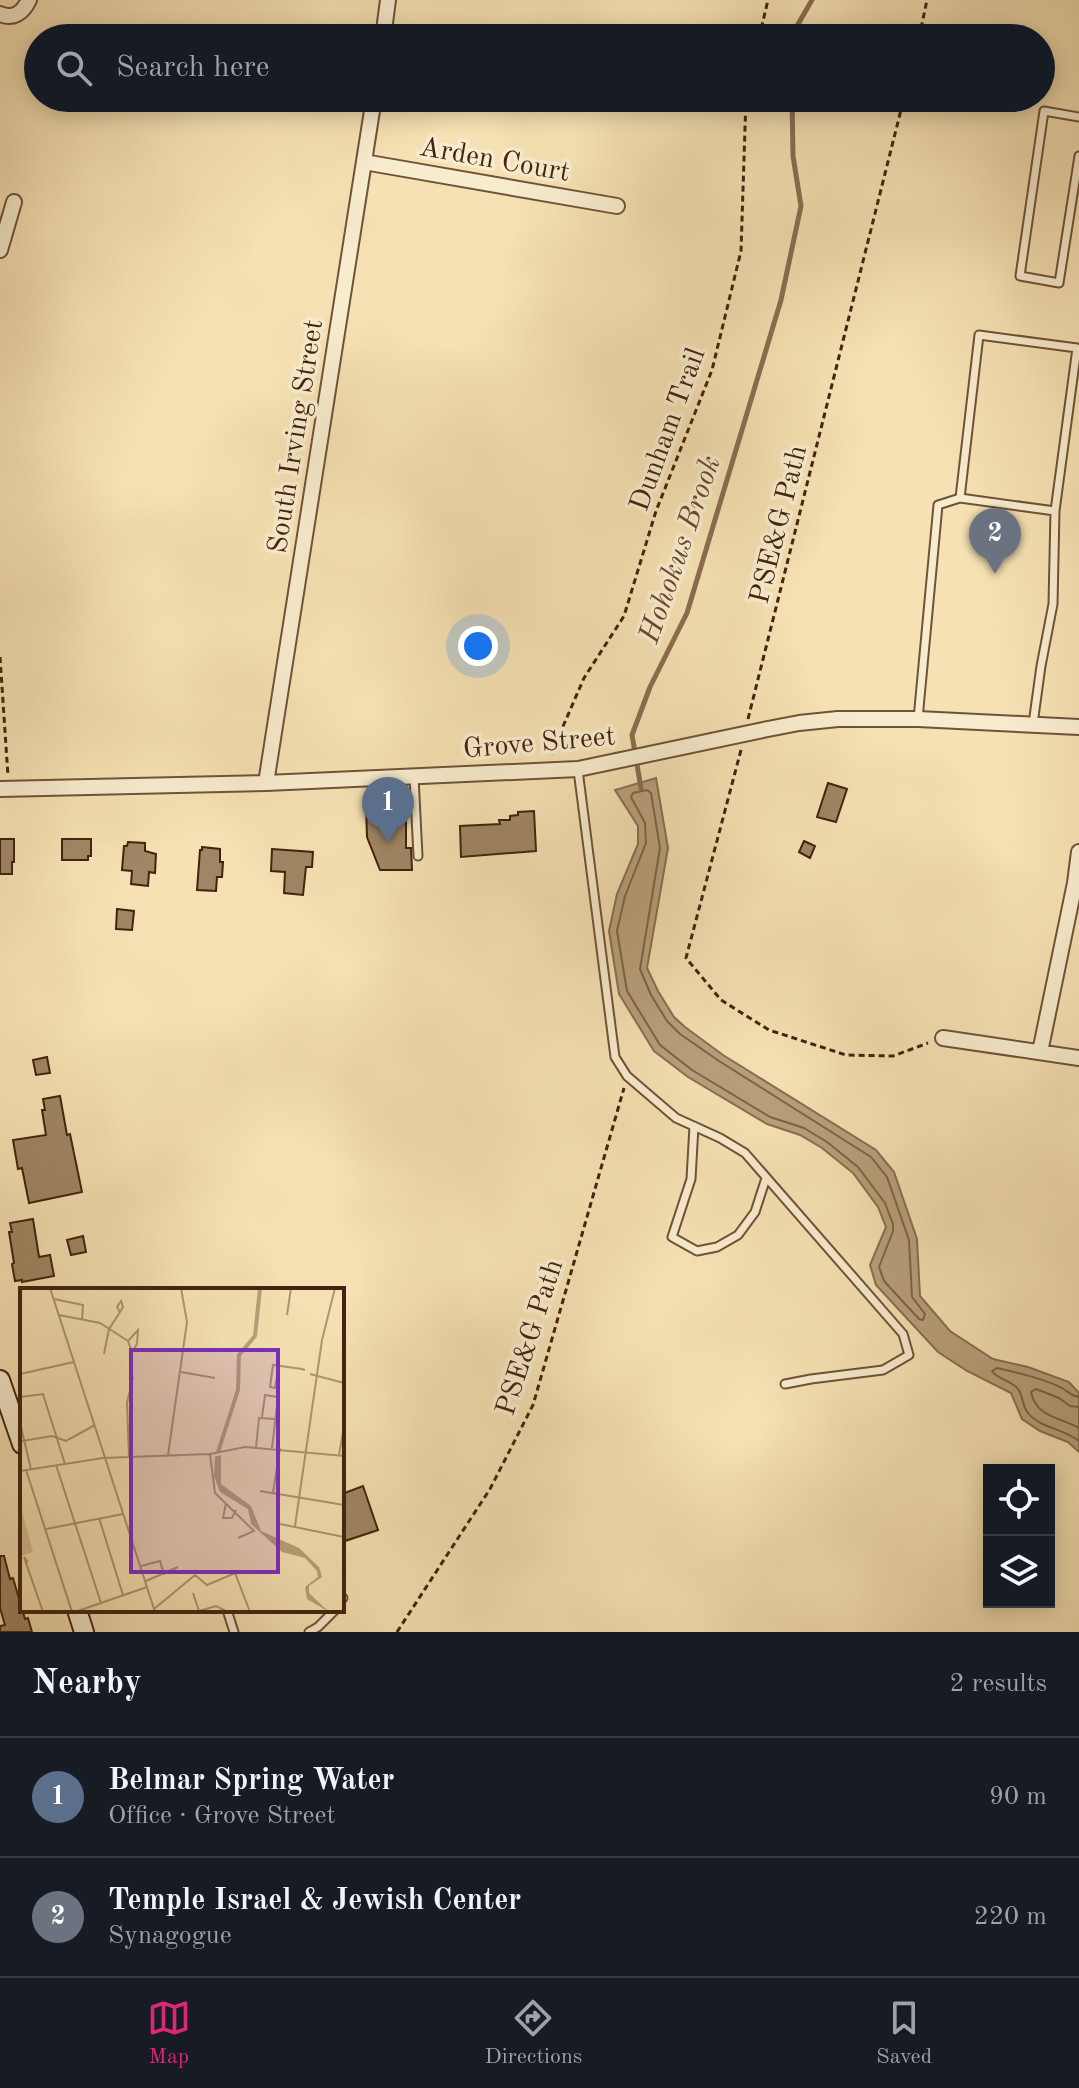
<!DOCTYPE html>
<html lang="en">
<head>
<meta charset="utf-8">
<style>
	:root { --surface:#171b24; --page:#242831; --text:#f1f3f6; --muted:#9ea1a6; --line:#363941; --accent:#db2777 }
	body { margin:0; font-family:"Old Standard TT",serif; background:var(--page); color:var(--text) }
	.controls { position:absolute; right:24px; bottom:24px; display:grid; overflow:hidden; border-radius:0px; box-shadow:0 4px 20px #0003 }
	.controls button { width:72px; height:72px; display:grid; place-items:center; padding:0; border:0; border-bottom:2px solid var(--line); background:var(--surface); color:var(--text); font:40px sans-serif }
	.you { position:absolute; left:478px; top:646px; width:28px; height:28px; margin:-20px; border:6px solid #fff; border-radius:50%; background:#1a73e8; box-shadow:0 0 0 12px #1a73e833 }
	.badge { display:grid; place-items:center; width:52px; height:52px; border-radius:50%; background:var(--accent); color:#fff; font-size:26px; font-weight:700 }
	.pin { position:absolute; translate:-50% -66px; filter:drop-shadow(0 2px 4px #0008) }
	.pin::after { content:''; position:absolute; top:42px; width:28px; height:24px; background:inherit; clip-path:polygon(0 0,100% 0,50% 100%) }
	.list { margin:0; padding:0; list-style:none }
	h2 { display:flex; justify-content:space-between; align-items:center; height:104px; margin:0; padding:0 32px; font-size:34px }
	h2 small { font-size:26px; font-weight:400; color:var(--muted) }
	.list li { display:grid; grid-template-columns:52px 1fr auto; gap:24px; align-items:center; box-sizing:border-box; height:120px; padding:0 32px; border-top:2px solid var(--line) }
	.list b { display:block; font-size:30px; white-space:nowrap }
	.list p { margin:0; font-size:26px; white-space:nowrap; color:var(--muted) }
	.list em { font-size:26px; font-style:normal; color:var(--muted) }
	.icon { flex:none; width:44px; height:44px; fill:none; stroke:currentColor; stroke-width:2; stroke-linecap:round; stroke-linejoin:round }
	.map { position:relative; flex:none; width:1079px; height:1632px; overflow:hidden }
	.search { position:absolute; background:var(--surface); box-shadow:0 4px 20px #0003; left:24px; right:24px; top:24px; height:88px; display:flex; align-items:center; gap:20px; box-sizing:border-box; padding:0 28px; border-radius:44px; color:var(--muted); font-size:30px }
	.sheet { height:344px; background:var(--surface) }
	nav { display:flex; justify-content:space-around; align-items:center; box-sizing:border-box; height:112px; border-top:2px solid var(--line); background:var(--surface); font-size:22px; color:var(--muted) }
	nav a { display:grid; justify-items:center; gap:4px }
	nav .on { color:var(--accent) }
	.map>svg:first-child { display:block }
</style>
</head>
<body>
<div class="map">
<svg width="1079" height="1632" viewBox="0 0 1079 1632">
	<rect width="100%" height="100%" fill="#f5e1b3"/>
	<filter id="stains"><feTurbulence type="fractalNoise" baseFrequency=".0025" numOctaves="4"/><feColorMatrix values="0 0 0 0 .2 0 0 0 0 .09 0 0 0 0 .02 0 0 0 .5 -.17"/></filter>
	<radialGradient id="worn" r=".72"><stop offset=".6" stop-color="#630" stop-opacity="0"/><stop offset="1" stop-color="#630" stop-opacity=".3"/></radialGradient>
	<path fill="#b8a07b" stroke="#896e50" stroke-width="2" d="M 656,778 L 668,848 L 647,968 L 658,991 L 674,1017 L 685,1027 L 723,1055 L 876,1150 L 894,1172 L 917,1239 L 920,1296 L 950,1331 L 993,1359 L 1028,1367 L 1069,1382 L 1079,1393 L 1079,1452 L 1068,1442 L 1040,1431 L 1022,1419 L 1011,1393 L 967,1371 L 938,1352 L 876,1285 L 870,1265 L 886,1227 L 878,1207 L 853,1173 L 822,1148 L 800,1135 L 767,1124 L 688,1077 L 654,1051 L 619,994 L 609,931 L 617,894 L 638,844 L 638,826 L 615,790 Z"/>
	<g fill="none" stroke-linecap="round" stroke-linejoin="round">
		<path stroke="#7e6245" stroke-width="2" d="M 647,790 L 651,793 L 660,848 L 640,969 L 651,995 L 667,1021 L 680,1034 L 719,1061 L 871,1157 L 887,1177 L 909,1240 L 912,1297 L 925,1314 L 923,1320 L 919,1319 L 884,1281 L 879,1267 L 893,1231 L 893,1224 L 885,1203 L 858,1167 L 827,1142 L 804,1128 L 770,1117 L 692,1070 L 660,1045 L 627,991 L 617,931 L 625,896 L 646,843 L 645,823 L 631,797 L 633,793 Z
			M 1079,1397 C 1071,1396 1069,1392 1062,1388 C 1042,1378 1018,1373 997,1368 L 992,1371 C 998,1380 1011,1380 1018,1389 C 1023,1395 1022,1406 1028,1413 C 1040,1428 1065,1429 1079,1441
			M 1079,1407 L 1070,1406 L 1059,1398 L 1036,1389 L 1031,1392 C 1036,1417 1059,1417 1079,1428"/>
		<path stroke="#896e50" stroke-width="5" d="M 790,38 L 812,0
			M 641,788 L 632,735 L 650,687 L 687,613 L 781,300 L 801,206 L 793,156 L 792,98"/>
	</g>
	<path fill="#a08664" stroke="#43230f" stroke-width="2" d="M 828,783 L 847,789 L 836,822 L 817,817 Z
		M 366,806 L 394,806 L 394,814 L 406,814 L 406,848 L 411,848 L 412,870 L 380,870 L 367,837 Z
		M 534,811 L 536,851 L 461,857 L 460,826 L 500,824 L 499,820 L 510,820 L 510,816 L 518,815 L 518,812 Z
		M 0,839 L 14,839 L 14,862 L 12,862 L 12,874 L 0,874 Z
		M 62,839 L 91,839 L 91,856 L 88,856 L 88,860 L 62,860 Z
		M 804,841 L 815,846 L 810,858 L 799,852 Z
		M 128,842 L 145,843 L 145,851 L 156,854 L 155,873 L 149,872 L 148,886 L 131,884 L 132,871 L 122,870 L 124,846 L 127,846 Z
		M 202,847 L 220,849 L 220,862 L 223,862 L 222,877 L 217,877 L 216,891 L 197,890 L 200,850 L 202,850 Z
		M 272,849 L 313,852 L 312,867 L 306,867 L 303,895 L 284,893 L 285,872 L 271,871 Z
		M 117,909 L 134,911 L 132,930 L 116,929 Z
		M 47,1057 L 50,1073 L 36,1075 L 33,1060 Z
		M 60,1096 L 67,1135 L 70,1134 L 82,1192 L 29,1203 L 22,1168 L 18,1169 L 13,1140 L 46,1135 L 42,1110 L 45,1110 L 43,1099 Z
		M 33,1219 L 39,1257 L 50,1255 L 54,1276 L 22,1282 L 22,1280 L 15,1281 L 12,1264 L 14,1263 L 9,1232 L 12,1232 L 10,1223 Z
		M 83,1236 L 86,1252 L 71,1255 L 67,1240 Z
		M 363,1486 L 378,1530 L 342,1542 L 342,1494 Z
		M 0,1556 L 4,1556 L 10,1579 L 13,1578 L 25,1619 L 28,1618 L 32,1632 L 0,1632 L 0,1626 L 5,1625 L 0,1608 Z"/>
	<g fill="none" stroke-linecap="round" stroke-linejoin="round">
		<g stroke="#705238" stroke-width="11">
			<path id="lane" d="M 1079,117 L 1044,111 L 1020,276 L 1059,283 L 1079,156
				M 960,498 L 979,335 L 1077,348 L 1055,511 L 1053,604 L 1041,666 L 1033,724
				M 918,719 L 938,505 L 960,498 L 1055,511
				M 578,770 L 615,1057 L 627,1076 L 676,1118 L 720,1138 L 745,1153 L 903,1334 L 909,1355 L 883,1370 L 811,1379 L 785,1384
				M 414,777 L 418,856
				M 694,1126 L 691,1179 L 672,1237 L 697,1251 L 717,1247 L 738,1235 L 755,1212 L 766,1178
				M 342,1599 L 343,1598
				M 227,1610 L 234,1632
				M 309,1632 L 318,1627 L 335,1610"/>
		</g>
		<g stroke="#705238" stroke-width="18">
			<path id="street" d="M 0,14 C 14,20 23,12 29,0
				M 383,38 L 388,0
				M 364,162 L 617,206
				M 0,250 L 14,202
				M 266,783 L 374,98
				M 0,789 L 266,783 L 578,769 L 763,730 L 799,723 L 838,719 L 918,719 L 1079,727
				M 943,1038 L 1079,1058
				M 1040,1052 L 1075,883 L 1079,852"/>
		</g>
		<g stroke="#43230f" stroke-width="22">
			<path id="secondary" d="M 0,1380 L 22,1444
				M 77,1610 L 84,1632"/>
		</g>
		<path stroke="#43230f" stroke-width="3" stroke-dasharray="6 4" stroke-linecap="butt" d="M 759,38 L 768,0
			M 919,38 L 927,0
			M 0,657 L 8,776
			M 748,719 L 904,98
			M 741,750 L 686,958 L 721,1000 L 769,1030 L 846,1055 L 893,1056 L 928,1043
			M 551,754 L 584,678 L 624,616 L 656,511 L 712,370 L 741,251 L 746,98
			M 397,1632 L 490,1489 L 533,1405 L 624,1088"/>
		<use href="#lane" stroke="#f8ecce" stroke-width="7"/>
		<use href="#street" stroke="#f8ecce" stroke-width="14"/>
		<use href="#secondary" stroke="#f8ecce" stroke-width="18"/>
	</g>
	<g text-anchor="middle" stroke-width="7" stroke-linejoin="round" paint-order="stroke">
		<g font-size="28" fill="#43230f" stroke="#f8ecce">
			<text transform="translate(495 158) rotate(10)" y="10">Arden Court</text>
			<text transform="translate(666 429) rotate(-70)" y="10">Dunham Trail</text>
			<text transform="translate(294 436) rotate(-81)" y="10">South Irving Street</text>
			<text transform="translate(777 524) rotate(-76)" y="10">PSE&amp;G Path</text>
			<text transform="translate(539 741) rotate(-5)" y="10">Grove Street</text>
			<text transform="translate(528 1337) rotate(-72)" y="10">PSE&amp;G Path</text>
		</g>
		<g font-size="30" font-style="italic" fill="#66482f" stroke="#f8ecce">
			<text transform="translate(679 549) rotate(-71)" y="10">Hohokus Brook</text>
		</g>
	</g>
	<g transform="translate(20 1288)">
		<rect width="324" height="324" fill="#f5e1b3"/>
		<path d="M 0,215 L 13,264 L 0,268 Z" fill="#d7c197"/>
		<path d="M 201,167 L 201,196 L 231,218 L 241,243 L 279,260 L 299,279 L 302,289 L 289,298 L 289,305 L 309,324 L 287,311 L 285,299 L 298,289 L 297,283 L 285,270 L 262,264 L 231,236 L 228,221 L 200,204 L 194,188 L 195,169 Z" fill="#b8a07b"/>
		<path fill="none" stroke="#b8a07b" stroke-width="4" d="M 198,164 L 218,102 L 219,67 L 235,48 L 240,0"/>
		<path fill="none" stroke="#ae9571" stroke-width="2" d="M 30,0 L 135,324M 34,11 L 63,17 L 62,32M 101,13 L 103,19 L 100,24 L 97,19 ZM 39,27 L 80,35 L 108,53M 267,27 L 271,0M 118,42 L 117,56 L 112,64 L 108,53 ZM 84,66 L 89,41 L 100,24M 259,78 L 255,100 L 250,99 L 253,77 L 282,81 L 285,82M 161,84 L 195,90M 0,86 L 54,74M 290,86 L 324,95M 0,109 L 23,106 L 45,176M 242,129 L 245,107 L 258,109 L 252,160M 0,135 L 11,181M 2,153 L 32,148 L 46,153 L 75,137M 236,159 L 239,130 L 255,131M 190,166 L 195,205 L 234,243 L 218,250M 148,167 L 167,34 L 161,0M 319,167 L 324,139M 109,169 L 107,115 L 113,89M 36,177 L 81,315M 6,182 L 52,324M 0,183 L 83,170 L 190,166 L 225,159 L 324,168M 240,203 L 324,217M 253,205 L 260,160M 206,215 L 203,230 L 212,230 L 216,222M 79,230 L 103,307M 260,236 L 324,249M 275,238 L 302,52 L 315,0M 26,241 L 103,226M 8,274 L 4,269 L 23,324M 121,278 L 140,273 L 144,287M 126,293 L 158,279M 173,305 L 179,323 L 196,318 L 208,324M 134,321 L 175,287 L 187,297 L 215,285 L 230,324M 55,324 L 127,299"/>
		<path fill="#7b2cbf" fill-opacity="0.15" stroke="#7b2cbf" stroke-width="4" d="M 111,62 L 258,62 L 258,284 L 111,284 Z"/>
		<rect width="324" height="324" fill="none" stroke="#43230f" stroke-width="4"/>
	</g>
	<rect width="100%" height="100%" filter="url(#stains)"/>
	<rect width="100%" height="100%" fill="url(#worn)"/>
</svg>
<div class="controls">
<button><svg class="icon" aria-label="locate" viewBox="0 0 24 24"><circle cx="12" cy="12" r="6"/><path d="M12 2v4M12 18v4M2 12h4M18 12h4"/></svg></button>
<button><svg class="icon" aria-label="layers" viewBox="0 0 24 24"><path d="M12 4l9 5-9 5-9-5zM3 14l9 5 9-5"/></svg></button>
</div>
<div class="you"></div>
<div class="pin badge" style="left:388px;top:843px;background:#5c6f8a">1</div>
<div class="pin badge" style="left:995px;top:574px;background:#6b7280">2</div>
<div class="search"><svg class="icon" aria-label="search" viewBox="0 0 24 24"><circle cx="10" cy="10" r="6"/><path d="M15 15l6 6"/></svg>Search here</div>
</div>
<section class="sheet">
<h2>Nearby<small>2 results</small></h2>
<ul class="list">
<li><span class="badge" style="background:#5c6f8a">1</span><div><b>Belmar Spring Water</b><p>Office · Grove Street</p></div><em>90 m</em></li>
<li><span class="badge" style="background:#6b7280">2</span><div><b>Temple Israel &amp; Jewish Center</b><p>Synagogue</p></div><em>220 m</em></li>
</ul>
</section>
<nav>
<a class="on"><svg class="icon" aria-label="map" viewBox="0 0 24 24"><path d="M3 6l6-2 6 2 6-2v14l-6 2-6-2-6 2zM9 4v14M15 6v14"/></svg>Map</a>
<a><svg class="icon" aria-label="directions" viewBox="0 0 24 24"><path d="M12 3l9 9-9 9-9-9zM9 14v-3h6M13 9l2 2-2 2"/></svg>Directions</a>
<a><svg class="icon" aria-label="saved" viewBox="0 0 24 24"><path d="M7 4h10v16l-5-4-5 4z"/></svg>Saved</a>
</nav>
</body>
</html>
